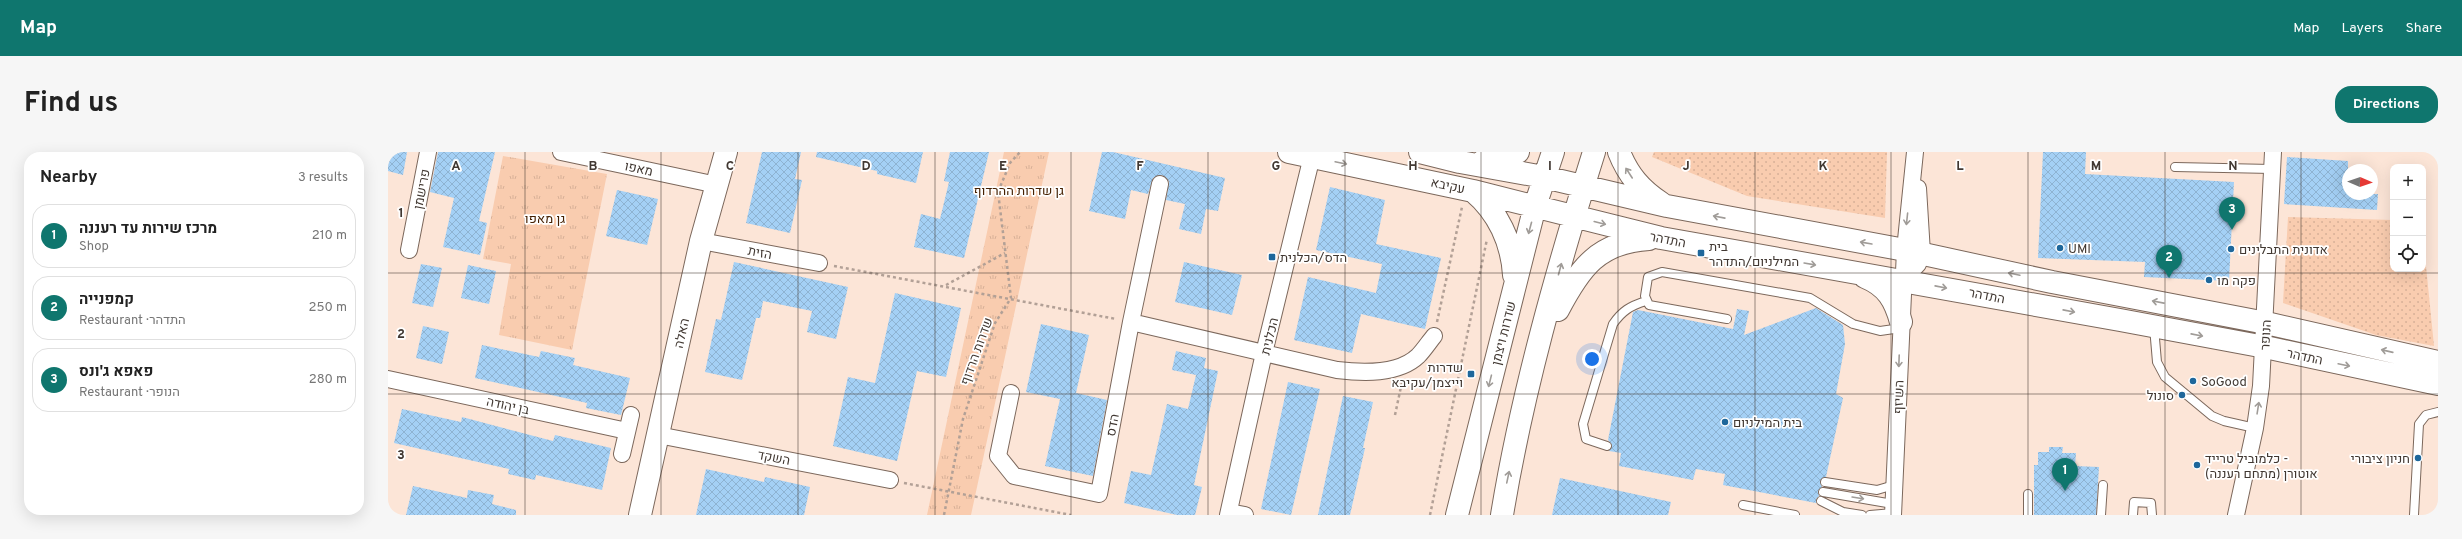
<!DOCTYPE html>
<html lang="en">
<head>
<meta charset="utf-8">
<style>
	:root { --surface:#fff; --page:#f6f6f6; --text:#222; --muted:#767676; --line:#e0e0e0; --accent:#0f766e }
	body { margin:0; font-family:Overpass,Heebo,sans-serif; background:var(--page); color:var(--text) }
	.controls { position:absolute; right:12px; top:12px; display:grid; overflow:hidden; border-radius:8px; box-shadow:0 4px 16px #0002 }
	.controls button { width:36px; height:36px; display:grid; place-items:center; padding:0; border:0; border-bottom:1px solid var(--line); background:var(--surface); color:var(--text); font:20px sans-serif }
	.compass { position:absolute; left:1954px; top:12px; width:36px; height:36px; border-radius:50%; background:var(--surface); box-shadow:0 4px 16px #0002; rotate:92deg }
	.you { position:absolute; left:1204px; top:207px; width:14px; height:14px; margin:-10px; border:3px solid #fff; border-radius:50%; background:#1a73e8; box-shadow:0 0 0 6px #1a73e833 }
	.badge { display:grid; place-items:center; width:26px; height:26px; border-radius:50%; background:var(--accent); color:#fff; font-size:13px; font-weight:700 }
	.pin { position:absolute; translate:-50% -33px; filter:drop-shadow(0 1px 2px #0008) }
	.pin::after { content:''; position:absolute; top:21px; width:14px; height:12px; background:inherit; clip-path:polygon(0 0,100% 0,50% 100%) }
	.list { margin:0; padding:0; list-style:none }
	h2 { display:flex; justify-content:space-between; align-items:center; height:52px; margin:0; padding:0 16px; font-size:17px }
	h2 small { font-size:13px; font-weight:400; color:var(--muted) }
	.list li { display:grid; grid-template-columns:26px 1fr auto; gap:12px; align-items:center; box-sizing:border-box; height:64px; margin:0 8px 8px; padding:0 8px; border:1px solid var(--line); border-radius:16px }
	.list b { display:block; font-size:15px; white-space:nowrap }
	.list p { margin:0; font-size:13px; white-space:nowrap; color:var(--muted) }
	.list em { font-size:13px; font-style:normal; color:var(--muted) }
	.icon { flex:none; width:22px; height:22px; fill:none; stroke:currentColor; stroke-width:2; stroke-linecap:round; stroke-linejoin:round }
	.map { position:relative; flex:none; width:2050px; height:363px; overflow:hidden; border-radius:16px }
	header { display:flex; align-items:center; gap:24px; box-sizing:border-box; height:56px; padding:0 20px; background:var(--accent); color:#fff }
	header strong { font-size:19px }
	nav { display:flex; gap:22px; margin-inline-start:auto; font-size:14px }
	.intro { display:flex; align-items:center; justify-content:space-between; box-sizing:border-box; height:96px; padding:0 24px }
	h1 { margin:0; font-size:28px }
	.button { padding:10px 18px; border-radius:16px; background:var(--accent); color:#fff; font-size:14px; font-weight:700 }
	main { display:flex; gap:24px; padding:0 24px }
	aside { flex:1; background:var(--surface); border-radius:16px; box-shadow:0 4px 16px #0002 }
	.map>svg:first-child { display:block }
</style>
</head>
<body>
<header>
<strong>Map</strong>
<nav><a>Map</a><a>Layers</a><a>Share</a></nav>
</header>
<div class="intro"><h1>Find us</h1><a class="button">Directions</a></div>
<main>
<aside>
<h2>Nearby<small>3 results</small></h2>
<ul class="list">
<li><span class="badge">1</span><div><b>מרכז שירות עד רעננה</b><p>Shop</p></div><em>210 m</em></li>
<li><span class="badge">2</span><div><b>קמפנייה</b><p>Restaurant · התדהר</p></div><em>250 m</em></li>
<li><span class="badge">3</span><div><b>פאפא ג'ונס</b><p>Restaurant · הנופר</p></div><em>280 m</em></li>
</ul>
</aside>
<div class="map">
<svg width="2050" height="363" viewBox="0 0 2050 363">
	<defs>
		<pattern id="grass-dots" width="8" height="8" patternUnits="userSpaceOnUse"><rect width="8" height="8" fill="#f9ccaf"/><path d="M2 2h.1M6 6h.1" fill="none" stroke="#d7b097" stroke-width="1.8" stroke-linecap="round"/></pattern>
		<pattern id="park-tufts" width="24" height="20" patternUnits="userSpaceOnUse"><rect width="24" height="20" fill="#f9ccaf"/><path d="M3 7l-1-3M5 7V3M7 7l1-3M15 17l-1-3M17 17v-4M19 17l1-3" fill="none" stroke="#d7b097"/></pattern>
		<pattern id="building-cross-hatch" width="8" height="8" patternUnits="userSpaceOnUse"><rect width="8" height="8" fill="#a4d0f5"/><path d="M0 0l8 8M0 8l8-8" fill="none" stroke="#8eb3d2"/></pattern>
	</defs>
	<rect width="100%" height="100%" fill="#fce5d7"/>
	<path fill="url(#grass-dots)" d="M 1266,0 L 1499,0 L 1497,66 L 1359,44 L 1264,5 Z
		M 1900,65 L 2005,68 L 2005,117 L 2035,117 L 2035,84 L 2046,194 L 1988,183 L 1895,151 Z"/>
	<path fill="url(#park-tufts)" d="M 616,0 L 661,0 L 583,363 L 539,363 Z
		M 115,4 L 219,22 L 184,198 L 111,183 L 123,112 L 95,107 Z"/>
	<path fill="url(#building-cross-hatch)" d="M 0,0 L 19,0 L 15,23 L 0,19 Z
		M 50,0 L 107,0 L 91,69 L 99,71 L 92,103 L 55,95 L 66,46 L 42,40 Z
		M 374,0 L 413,0 L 407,27 L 414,28 L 402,81 L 358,71 Z
		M 429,0 L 535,0 L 528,31 L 489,22 L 489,19 L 428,5 Z
		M 562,0 L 601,0 L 576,106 L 526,95 L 533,62 L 552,67 L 561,30 L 556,29 Z
		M 714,0 L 725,0 L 837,26 L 830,59 L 818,57 L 813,82 L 791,77 L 797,52 L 778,48 L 781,29 L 774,23 L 765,26 L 760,42 L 743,38 L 737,67 L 701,59 Z
		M 1655,0 L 1698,0 L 1697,22 L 1846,30 L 1841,129 L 1756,125 L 1757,110 L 1650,106 Z
		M 1899,5 L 1960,9 L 1960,42 L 1990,42 L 1989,58 L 1896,52 Z
		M 942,35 L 997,48 L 988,92 L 1053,106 L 1037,177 L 973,162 L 964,201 L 906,188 L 920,125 L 988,141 L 994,112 L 928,98 Z
		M 229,38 L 270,47 L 259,93 L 218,84 Z
		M 346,110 L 460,135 L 448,187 L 419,180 L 424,159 L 375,149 L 372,166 L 368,166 L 354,228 L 317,220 L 328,167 L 333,168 Z
		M 796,110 L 854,123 L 844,163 L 787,150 Z
		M 33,112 L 54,116 L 45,155 L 24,151 Z
		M 80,113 L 108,119 L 101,152 L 73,146 Z
		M 507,141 L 573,156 L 558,225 L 529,219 L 509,309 L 445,294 L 460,225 L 487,231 Z
		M 1428,156 L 1455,173 L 1457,192 L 1448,242 L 1455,246 L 1438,325 L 1432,329 L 1434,335 L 1430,339 L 1431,344 L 1428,347 L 1428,351 L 1335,333 L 1337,322 L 1308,317 L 1305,328 L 1231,314 L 1233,301 L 1221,299 L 1224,293 L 1220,288 L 1245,160 L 1250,158 L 1345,177 L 1349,157 L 1361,159 L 1356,183 Z
		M 653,172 L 701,183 L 688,241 L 719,248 L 705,324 L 657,314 L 672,247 L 638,240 Z
		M 35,174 L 61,180 L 54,212 L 28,206 Z
		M 94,193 L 151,205 L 153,199 L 187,206 L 185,213 L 242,226 L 233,263 L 198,256 L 199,251 L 87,226 Z
		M 788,199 L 818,206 L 816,216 L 830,219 L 806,333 L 814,335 L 807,363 L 789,363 L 736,351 L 743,319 L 763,323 L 779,252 L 800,257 L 808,223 L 784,218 Z
		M 900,230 L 932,237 L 903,363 L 873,357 Z
		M 955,244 L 985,250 L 975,296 L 977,296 L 962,363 L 930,363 Z
		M 14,257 L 73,270 L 74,265 L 165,289 L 167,283 L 223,296 L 214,338 L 148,323 L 147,328 L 120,322 L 121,317 L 6,291 Z
		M 1661,295 L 1675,295 L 1674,301 L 1688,301 L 1687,314 L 1711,315 L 1708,363 L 1646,363 L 1646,313 L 1650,313 L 1650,300 L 1661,300 Z
		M 318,317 L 376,330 L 377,325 L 422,335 L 416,363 L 308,363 Z
		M 1172,326 L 1283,350 L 1280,363 L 1164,363 Z
		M 25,334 L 79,346 L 80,338 L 106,343 L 104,352 L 128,358 L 128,363 L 18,363 Z"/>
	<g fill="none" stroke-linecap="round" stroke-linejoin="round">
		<g stroke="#7c685c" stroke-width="10">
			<path id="lane" d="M 1787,15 L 1884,17
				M 1339,167 L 1261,153 L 1257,144 L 1260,125 L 1274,120 L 1422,146 L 1465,172 L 1492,179 L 1513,176
				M 1766,175 L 1769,210 L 1777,225 L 1824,264 L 1836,269 L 1867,276
				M 1219,294 L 1198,287 L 1195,272 L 1225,172 C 1234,159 1242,154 1258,149
				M 1437,330 L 1489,338 L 1506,333
				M 1435,340 L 1505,352
				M 1433,349 L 1455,360 L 1474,363
				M 1355,353 L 1407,363
				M 1482,363 L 1505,361
				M 1640,363 L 1640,342
				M 1713,363 L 1715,333
				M 1745,363 L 1746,350 L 1763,351 L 1764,363
				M 2026,363 L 2031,272 L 2038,263 L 2050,260"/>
		</g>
		<g stroke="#7c685c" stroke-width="18">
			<path id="street" d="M 173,0 L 329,33
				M 313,89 L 431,111
				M 21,98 L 40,0
				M 1515,128 L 1530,112 L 1534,101 L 1530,36
				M 743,170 L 949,218 C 974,221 1010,223 1030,204 C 1036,198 1041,190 1046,184
				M 0,227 L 239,279
				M 623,241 L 610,304 L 626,324 L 711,342 L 743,170 L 772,32
				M 270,283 L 502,328
				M 234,302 L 243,263
				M 841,360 L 857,363
				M 840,363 L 876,201 L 925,0
				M 1505,363 L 1517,98 L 1527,0
				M 1848,363 L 1867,276 L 1873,234 L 1885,0"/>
		</g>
		<g stroke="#7c685c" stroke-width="24">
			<path id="secondary" d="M 901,0 L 1085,39 L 1273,86 L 1732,168 L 1877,195 L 2050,232
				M 1032,0 L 1072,10 L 1156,25 L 1279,54 L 1517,98 L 1664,130 L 1878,171 L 2050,210
				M 1231,0 C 1240,23 1253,38 1273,51
				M 1095,9 L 1110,8 L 1130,0
				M 1085,39 C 1110,60 1124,90 1126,123
				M 1477,125 C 1499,134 1507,148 1513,170
				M 1170,158 C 1192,116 1210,90 1261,87
				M 252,363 L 313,89 L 338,0
				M 1069,363 L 1147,54 L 1165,0
				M 1114,363 C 1134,241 1169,118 1206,0"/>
		</g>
		<path stroke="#b2a096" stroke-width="2.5" stroke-dasharray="3 3" stroke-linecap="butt" d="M 446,114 L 728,167
			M 558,133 L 617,101
			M 1049,170 L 1074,55
			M 1007,263 L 1014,230
			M 516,331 L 683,363
			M 556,363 L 575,267 L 607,171 L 623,146 L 610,40 L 622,11 L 632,0
			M 1042,363 L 1099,87"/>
		<use href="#lane" stroke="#fff" stroke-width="8"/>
		<use href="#street" stroke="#fff" stroke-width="16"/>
		<use href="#secondary" stroke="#fff" stroke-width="22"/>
	</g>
	<defs><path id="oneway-shaft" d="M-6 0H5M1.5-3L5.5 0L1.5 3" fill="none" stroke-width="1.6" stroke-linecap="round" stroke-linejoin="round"/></defs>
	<g stroke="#a09c98">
		<use href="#oneway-shaft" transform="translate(953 11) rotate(12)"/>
		<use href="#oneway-shaft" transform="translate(1241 21) rotate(-123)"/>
		<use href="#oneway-shaft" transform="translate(1331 65) rotate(-169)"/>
		<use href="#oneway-shaft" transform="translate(1519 67) rotate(96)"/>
		<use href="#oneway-shaft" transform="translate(1212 71) rotate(14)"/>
		<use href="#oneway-shaft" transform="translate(1142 76) rotate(105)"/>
		<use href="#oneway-shaft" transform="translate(1478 91) rotate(-170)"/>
		<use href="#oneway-shaft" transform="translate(1422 112) rotate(10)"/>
		<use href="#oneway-shaft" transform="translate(1172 117) rotate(-75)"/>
		<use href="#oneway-shaft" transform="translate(1626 122) rotate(-168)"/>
		<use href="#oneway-shaft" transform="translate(1553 135) rotate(11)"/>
		<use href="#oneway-shaft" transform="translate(1770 150) rotate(-169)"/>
		<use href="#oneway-shaft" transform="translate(1681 159) rotate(11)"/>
		<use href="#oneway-shaft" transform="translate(1809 183) rotate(11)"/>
		<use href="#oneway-shaft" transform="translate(1999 199) rotate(-167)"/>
		<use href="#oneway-shaft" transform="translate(1511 209) rotate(92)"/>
		<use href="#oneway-shaft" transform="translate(1956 213) rotate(12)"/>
		<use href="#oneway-shaft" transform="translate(1102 229) rotate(104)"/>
		<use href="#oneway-shaft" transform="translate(1870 256) rotate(-81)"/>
		<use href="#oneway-shaft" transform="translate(1120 325) rotate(-78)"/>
		<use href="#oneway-shaft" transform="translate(1470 346) rotate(9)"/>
	</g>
	<path fill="none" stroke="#413832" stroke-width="1" stroke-opacity="0.55" d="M 137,0 L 137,363M 273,0 L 273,363M 410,0 L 410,363M 547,0 L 547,363M 683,0 L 683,363M 820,0 L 820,363M 957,0 L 957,363M 1093,0 L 1093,363M 1230,0 L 1230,363M 1367,0 L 1367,363M 1503,0 L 1503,363M 1640,0 L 1640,363M 1777,0 L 1777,363M 1913,0 L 1913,363M 0,121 L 2050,121M 0,242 L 2050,242"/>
	<g fill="#1e679b" stroke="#fff" stroke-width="1.5">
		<circle cx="1672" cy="96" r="4"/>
		<circle cx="1843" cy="97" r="4"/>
		<rect x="1309" y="97" width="8" height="8" rx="2"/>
		<rect x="880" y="101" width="8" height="8" rx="2"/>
		<circle cx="1821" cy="128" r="4"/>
		<rect x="1079" y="218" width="8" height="8" rx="2"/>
		<circle cx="1805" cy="229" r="4"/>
		<circle cx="1794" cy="243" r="4"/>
		<circle cx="1337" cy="270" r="4"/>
		<circle cx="2030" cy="306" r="4"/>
		<circle cx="1809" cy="313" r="4"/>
	</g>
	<g text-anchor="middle" stroke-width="3.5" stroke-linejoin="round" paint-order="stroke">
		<g font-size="13" fill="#413832" stroke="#fff">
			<text transform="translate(251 16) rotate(12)" y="5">מאפו</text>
			<text transform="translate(1060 33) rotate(12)" y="5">עקיבא</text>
			<text transform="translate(33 37) rotate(-79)" y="5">פרישמן</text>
			<text transform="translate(1280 87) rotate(11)" y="5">התדהר</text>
			<text transform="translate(372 100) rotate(11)" y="5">הזית</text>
			<text transform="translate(1599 143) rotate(11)" y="5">התדהר</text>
			<text transform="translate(293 181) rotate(-77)" y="5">האלה</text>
			<text transform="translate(1115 181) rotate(-76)" y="5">שדרות ויצמן</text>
			<text transform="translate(1877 183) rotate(-87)" y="5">הנופר</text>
			<text transform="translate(881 184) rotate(-76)" y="5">הכלנית</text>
			<text transform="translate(588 199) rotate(-70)" y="5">שדרות הרדוף</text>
			<text transform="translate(1917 204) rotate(12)" y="5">התדהר</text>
			<text transform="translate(1510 245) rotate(-88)" y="5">השיזף</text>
			<text transform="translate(120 253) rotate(12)" y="5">בן יהודה</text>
			<text transform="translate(724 273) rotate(-79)" y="5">הדס</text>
			<text transform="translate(386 305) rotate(11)" y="5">השקד</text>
		</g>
		<g font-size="13" fill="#462102" stroke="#fff">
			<text x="631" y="43">גן שדרות ההרדוף</text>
			<text x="157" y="71">גן מאפו</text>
		</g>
		<g font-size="13" fill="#413832" stroke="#fff" text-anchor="start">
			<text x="1321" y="99">בית<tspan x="1321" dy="15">המילניום/התדהר</tspan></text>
			<text x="1680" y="101">UMI</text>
			<text x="1851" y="102">אדונית התבלינים</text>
			<text x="892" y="110">הדס/הכלנית</text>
			<text x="1829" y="133">פקה מו</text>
			<text x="1075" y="220" text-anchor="end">שדרות<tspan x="1075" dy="15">וייצמן/עקיבא</tspan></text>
			<text x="1813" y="234">SoGood</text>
			<text x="1786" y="248" text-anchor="end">סונול</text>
			<text x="1345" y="275">בית המילניום</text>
			<text x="1817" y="311">כלמוביל טרייד -<tspan x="1817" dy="15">אוטורן (מתחם רעננה)</tspan></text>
			<text x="2022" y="311" text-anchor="end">חניון ציבורי</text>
		</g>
	</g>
	<g font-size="13" text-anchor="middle" font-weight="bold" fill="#413832" stroke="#fff" stroke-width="3.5" stroke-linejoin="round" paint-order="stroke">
		<text x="68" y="18">A</text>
		<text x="205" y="18">B</text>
		<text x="342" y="18">C</text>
		<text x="478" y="18">D</text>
		<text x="615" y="18">E</text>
		<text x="752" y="18">F</text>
		<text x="888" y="18">G</text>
		<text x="1025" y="18">H</text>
		<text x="1162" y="18">I</text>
		<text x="1298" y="18">J</text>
		<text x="1435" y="18">K</text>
		<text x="1572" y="18">L</text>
		<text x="1708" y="18">M</text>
		<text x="1845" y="18">N</text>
		<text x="13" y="65">1</text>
		<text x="13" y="186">2</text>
		<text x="13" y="307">3</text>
	</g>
</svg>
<div class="controls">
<button>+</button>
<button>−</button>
<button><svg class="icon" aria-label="locate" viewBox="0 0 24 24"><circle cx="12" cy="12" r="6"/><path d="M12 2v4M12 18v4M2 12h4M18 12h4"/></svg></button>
</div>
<svg class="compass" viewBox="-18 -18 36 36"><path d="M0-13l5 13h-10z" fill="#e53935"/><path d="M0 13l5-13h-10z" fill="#767676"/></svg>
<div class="you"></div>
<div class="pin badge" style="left:1677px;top:339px">1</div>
<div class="pin badge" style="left:1781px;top:126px">2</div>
<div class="pin badge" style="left:1844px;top:78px">3</div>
</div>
</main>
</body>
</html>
